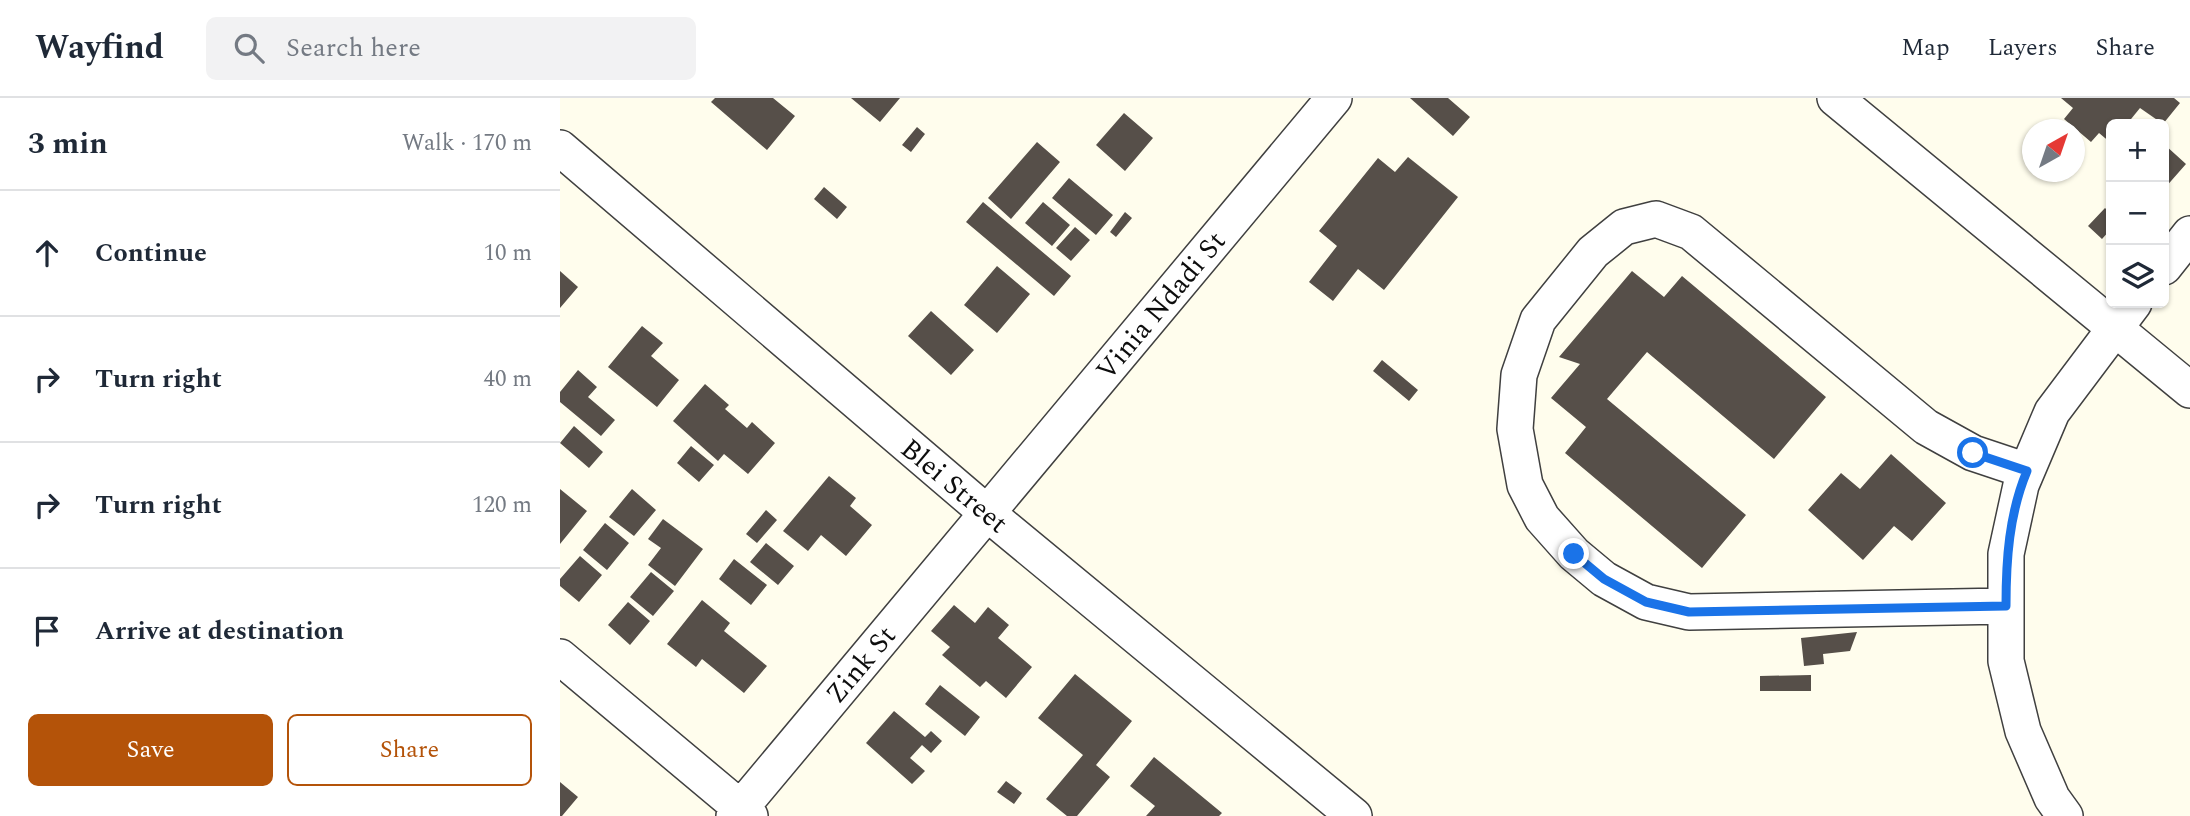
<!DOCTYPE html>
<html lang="en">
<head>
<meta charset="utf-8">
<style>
	:root { --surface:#fff; --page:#f2f2f3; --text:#1f2937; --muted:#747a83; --line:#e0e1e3; --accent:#b45309 }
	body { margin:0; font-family:Spectral,serif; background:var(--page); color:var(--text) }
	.controls { position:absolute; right:21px; top:21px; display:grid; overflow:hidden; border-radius:10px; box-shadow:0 2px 5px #0004 }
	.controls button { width:63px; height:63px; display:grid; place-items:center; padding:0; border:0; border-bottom:2px solid var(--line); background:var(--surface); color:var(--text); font:35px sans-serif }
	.compass { position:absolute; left:1462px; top:21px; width:63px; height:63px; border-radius:50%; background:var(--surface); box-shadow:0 2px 5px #0004; rotate:40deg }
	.stop { position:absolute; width:21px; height:21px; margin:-16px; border:5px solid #1a73e8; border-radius:50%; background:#fff }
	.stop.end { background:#1a73e8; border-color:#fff; box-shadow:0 2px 7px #0008 }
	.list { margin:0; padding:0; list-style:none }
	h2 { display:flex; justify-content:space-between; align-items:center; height:91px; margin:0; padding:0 28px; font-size:30px }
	h2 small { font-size:23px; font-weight:400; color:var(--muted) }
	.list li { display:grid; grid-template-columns:46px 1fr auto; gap:21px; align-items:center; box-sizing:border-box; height:126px; padding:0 28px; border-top:2px solid var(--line) }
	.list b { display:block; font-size:26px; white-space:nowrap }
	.list em { font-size:23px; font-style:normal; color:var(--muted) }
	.actions { display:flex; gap:14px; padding:21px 28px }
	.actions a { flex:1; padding:16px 0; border:2px solid var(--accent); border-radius:10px; text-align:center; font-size:24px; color:var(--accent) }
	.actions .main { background:var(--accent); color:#fff }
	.icon { flex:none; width:38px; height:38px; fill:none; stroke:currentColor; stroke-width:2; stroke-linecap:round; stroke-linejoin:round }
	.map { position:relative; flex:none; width:1630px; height:718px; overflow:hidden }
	header { display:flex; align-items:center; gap:42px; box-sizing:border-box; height:98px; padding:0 35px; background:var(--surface); border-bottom:2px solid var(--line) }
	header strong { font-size:33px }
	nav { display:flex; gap:38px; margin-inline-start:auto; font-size:24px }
	.search { width:490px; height:63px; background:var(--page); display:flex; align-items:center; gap:18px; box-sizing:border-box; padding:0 24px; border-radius:10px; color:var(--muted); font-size:26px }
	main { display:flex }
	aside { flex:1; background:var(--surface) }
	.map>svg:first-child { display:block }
</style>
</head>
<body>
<header>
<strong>Wayfind</strong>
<div class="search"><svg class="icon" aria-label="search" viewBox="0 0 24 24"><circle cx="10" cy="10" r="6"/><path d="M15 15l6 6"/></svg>Search here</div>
<nav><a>Map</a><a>Layers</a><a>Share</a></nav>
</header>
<main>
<aside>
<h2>3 min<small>Walk · 170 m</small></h2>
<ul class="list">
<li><svg class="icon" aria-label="ahead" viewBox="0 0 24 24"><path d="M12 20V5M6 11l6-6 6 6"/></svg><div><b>Continue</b></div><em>10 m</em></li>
<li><svg class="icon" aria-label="right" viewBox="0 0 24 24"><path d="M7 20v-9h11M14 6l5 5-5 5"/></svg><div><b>Turn right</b></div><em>40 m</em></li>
<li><svg class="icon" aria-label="right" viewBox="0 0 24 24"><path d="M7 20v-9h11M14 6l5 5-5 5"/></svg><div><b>Turn right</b></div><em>120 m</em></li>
<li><svg class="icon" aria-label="arrive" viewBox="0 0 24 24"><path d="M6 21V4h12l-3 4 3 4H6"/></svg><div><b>Arrive at destination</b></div></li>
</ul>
<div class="actions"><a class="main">Save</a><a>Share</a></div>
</aside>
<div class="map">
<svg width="1630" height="718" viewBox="0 0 1630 718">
	<rect width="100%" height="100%" fill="#fffded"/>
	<path fill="#564f49" d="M 155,0 L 213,0 L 235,18 L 207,52 L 151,4 Z
		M 291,0 L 340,0 L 320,24 Z
		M 850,0 L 888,0 L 910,19 L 893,38 Z
		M 1501,0 L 1614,0 L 1620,5 L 1603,26 L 1580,10 L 1567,26 L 1551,26 L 1551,45 L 1539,35 L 1531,44 L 1504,21 L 1513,10 Z
		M 564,15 L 593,40 L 565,73 L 536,47 Z
		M 357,29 L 365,36 L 351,54 L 342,47 Z
		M 477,44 L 500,64 L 451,121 L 428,100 Z
		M 1605,47 L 1626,66 L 1604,91 L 1604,49 Z
		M 848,59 L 898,99 L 824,192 L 798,171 L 773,203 L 749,184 L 777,148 L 759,133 L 818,60 L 835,74 Z
		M 509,80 L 553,117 L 536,137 L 492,100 Z
		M 264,89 L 287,109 L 277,121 L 254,101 Z
		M 423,104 L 511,178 L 494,198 L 406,124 Z
		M 483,104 L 510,127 L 492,148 L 465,125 Z
		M 1545,110 L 1551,116 L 1551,131 L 1542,141 L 1528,128 Z
		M 565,114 L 572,120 L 556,139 L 550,134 Z
		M 515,129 L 530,142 L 511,163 L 496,150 Z
		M 437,168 L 470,196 L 437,235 L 404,207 Z
		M 0,173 L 18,189 L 0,210 Z
		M 1072,173 L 1104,199 L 1122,178 L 1266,299 L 1214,361 L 1087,254 L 1047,301 L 1186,417 L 1142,470 L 1005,355 L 1026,329 L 991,300 L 1020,266 L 999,259 Z
		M 371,213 L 414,252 L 391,277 L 348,238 Z
		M 82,228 L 103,245 L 91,258 L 119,282 L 97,309 L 48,269 Z
		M 822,262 L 858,292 L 849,303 L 813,273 Z
		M 18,272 L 37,289 L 28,299 L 55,322 L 41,338 L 0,304 L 0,294 Z
		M 145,286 L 169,307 L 165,311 L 187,330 L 192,324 L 215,345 L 188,376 L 164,356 L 158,363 L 113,323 Z
		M 14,328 L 43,354 L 29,370 L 0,345 Z
		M 131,348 L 154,367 L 139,384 L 117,365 Z
		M 1331,356 L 1386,405 L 1352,443 L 1334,428 L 1303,462 L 1248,412 L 1281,375 L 1300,391 Z
		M 269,378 L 296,400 L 290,408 L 312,427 L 286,458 L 261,437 L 248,453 L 223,433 Z
		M 0,391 L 27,413 L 0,446 Z
		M 72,391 L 96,412 L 74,438 L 49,419 Z
		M 206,412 L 217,422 L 197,445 L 186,436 Z
		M 103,421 L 143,451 L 115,488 L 88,467 L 101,450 L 88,441 Z
		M 45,425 L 69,445 L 47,472 L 23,452 Z
		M 206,445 L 234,468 L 218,487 L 190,464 Z
		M 20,458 L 42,477 L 19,504 L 0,488 L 0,481 Z
		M 174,461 L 207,487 L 191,507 L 159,481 Z
		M 91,474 L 114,493 L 93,518 L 70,499 Z
		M 142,502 L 170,525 L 164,533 L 207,568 L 184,595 L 142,561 L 136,569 L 107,546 Z
		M 68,504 L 90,523 L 70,547 L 48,527 Z
		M 394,507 L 415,525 L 428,509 L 449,527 L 438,540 L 472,569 L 446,600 L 426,583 L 420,589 L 382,557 L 390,549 L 371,533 Z
		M 1297,534 L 1290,553 L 1263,556 L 1264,566 L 1244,568 L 1241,540 Z
		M 515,576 L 572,623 L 536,667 L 550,679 L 517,718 L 507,718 L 486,701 L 523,657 L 478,620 Z
		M 1251,577 L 1251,593 L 1200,593 L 1200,578 Z
		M 380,587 L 420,619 L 405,638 L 365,606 Z
		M 334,613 L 365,639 L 371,633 L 382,643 L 371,655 L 362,647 L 350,660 L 365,673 L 352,686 L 306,645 Z
		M 594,659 L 662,715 L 659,718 L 586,718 L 595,708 L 570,688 Z
		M 446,683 L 462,695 L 454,706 L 437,694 Z
		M 0,684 L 18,699 L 2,718 L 0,718 Z"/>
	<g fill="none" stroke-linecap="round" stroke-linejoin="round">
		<g stroke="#404040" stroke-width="38">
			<path id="minor" d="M 1275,0 L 1630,292
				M 0,50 L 427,415 L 794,718
				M 1604,169 L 1630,136
				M 1446,508 L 1129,514 L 1086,504 L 1044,481 L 1014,456 L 982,420 L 965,387 L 955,331 L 959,277 L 978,222 L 1033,154 L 1064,129 L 1096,121 L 1131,134 L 1366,329 L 1413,355 L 1467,373
				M 0,559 L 190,718
				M 174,718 L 774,0
				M 1505,718 L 1492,700 L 1463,633 L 1446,563 L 1446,456 L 1461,387 L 1492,314 L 1574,205"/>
		</g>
		<use href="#minor" stroke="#fff" stroke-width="35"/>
	</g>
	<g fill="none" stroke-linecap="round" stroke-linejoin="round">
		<path stroke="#1a73e8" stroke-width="9" d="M 1014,456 L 1044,481 L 1086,504 L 1129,514 L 1446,508 C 1446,462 1449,416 1467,373 L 1413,355"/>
	</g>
	<g text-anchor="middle" stroke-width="7" stroke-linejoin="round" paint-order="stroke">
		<g font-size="28" fill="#0d0d0d" stroke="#fff">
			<text transform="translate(600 207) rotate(-50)" y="10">Vinia Ndadi St</text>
			<text transform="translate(395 387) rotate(40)" y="10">Blei Street</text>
			<text transform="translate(300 566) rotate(-50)" y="10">Zink St</text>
		</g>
	</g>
</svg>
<div class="controls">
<button>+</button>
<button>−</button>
<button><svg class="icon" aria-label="layers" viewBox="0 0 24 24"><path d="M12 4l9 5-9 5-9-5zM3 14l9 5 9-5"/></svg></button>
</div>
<svg class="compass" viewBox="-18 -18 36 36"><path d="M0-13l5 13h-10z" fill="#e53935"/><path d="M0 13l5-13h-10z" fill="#747a83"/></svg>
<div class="stop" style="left:1413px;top:355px"></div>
<div class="stop end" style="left:1014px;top:456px"></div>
</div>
</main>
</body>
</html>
